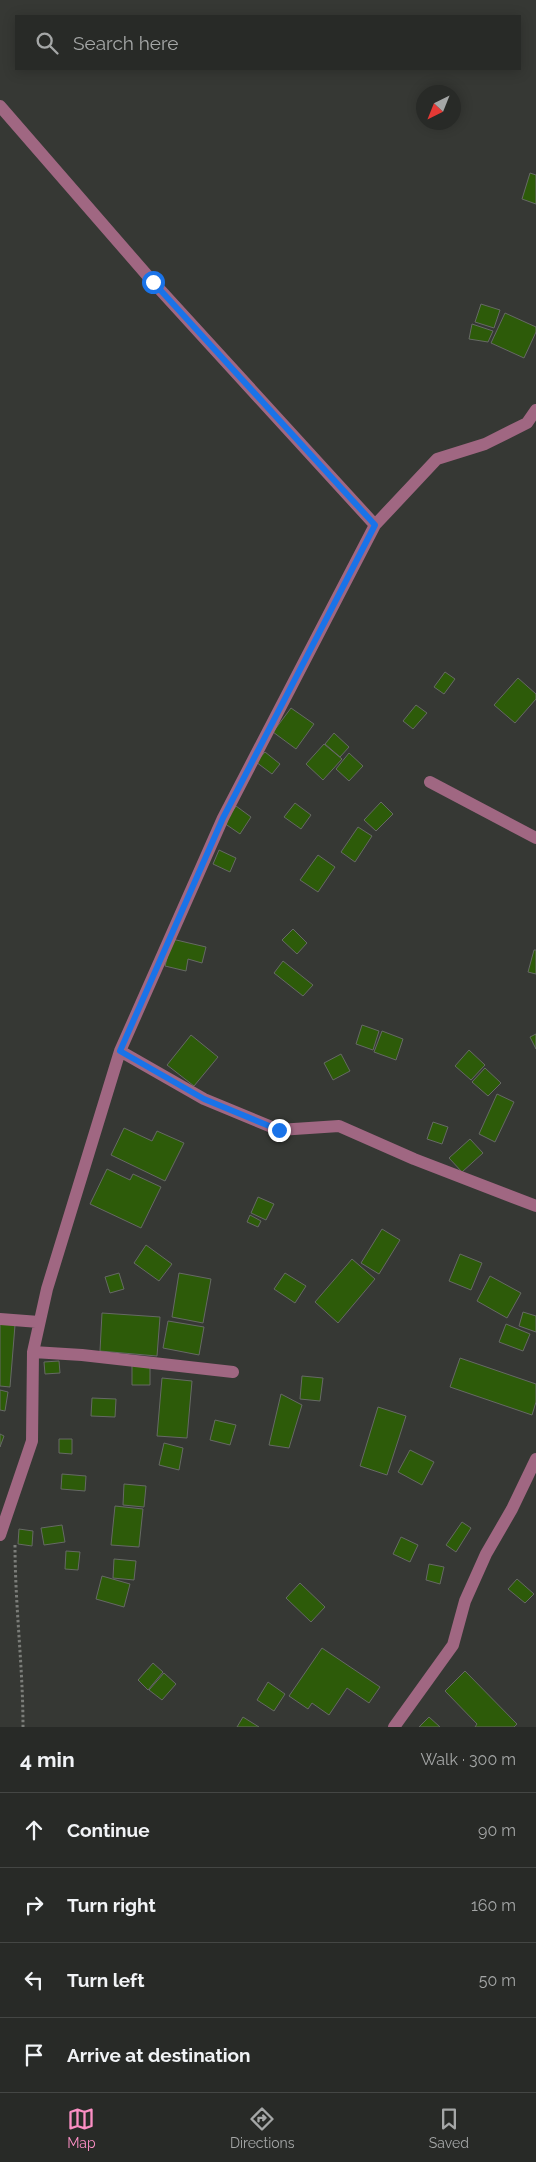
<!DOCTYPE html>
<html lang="en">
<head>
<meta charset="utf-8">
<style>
	:root { --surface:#282a27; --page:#343633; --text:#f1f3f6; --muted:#a5a7a7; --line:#444644; --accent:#fb8fc4 }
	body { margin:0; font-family:Raleway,sans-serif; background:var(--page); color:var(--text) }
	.compass { position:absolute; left:416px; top:85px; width:45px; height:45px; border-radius:50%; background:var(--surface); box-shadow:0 2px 12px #0003; rotate:223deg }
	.stop { position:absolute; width:15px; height:15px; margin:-11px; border:4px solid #1a73e8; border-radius:50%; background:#fff }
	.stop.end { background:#1a73e8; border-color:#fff; box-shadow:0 1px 5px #0008 }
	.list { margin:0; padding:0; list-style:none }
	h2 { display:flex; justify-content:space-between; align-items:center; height:65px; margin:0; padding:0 20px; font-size:21px }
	h2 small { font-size:16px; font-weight:400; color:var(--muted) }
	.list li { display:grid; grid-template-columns:32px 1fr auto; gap:15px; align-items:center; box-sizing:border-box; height:75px; padding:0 20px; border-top:1px solid var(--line) }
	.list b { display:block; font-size:19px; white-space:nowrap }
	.list em { font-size:16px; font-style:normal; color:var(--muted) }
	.icon { flex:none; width:28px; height:28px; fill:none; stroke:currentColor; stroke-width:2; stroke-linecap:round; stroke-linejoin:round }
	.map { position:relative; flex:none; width:536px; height:1727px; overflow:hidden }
	.search { position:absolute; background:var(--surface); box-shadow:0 2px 12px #0003; left:15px; right:15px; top:15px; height:55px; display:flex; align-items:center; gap:12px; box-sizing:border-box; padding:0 18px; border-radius:0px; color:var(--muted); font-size:19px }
	.sheet { height:365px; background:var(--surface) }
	nav { display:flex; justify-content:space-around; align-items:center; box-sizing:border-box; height:70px; border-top:1px solid var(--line); background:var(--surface); font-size:14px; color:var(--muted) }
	nav a { display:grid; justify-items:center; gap:2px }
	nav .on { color:var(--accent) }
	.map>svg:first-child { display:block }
</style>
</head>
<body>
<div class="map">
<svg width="536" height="1727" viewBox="0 0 536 1727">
	<rect width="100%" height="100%" fill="#363834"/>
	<path fill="#2d5b09" stroke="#666965" d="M 530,173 L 536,175 L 536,204 L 522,199 Z
		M 481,304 L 500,310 L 494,328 L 475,322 Z
		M 505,313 L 536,327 L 536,332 L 524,358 L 491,343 Z
		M 472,324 L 493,331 L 488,342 L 469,339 Z
		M 445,672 L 455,679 L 444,694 L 434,687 Z
		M 518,678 L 536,694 L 536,699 L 515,723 L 494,705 Z
		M 416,705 L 427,713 L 413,729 L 403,721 Z
		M 291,708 L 314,724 L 296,749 L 273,732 Z
		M 334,733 L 349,747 L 340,757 L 325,744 Z
		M 324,744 L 342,759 L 323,780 L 306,764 Z
		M 265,752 L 280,764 L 272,774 L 256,762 Z
		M 349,753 L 363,766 L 349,781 L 336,769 Z
		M 381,802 L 393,814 L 376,831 L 364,820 Z
		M 295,803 L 311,815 L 301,829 L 284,817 Z
		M 236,806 L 251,817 L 240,834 L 224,823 Z
		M 358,827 L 372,836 L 355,862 L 341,852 Z
		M 219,850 L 236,858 L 230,872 L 213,864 Z
		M 318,855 L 335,867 L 318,892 L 300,880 Z
		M 293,929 L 307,943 L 297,954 L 282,940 Z
		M 172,939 L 206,947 L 202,963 L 188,959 L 186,971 L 165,966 Z
		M 534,950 L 536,950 L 536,974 L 528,972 Z
		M 283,961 L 313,985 L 303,996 L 274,973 Z
		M 362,1025 L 379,1031 L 373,1050 L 356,1044 Z
		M 382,1031 L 403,1039 L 396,1060 L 374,1052 Z
		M 536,1034 L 536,1049 L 530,1037 Z
		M 191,1035 L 218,1057 L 194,1086 L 167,1065 Z
		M 469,1050 L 485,1065 L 471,1080 L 455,1066 Z
		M 341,1054 L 350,1071 L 333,1080 L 324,1063 Z
		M 485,1068 L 501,1083 L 488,1096 L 472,1082 Z
		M 497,1094 L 514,1102 L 495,1142 L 479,1134 Z
		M 433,1122 L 448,1127 L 442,1144 L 427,1139 Z
		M 124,1128 L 152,1141 L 157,1131 L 184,1143 L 165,1181 L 111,1155 Z
		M 470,1139 L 483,1153 L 462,1172 L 449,1158 Z
		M 107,1169 L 130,1180 L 133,1174 L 161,1187 L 141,1228 L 90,1204 Z
		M 258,1197 L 274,1204 L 266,1220 L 251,1213 Z
		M 250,1215 L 261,1221 L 258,1227 L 247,1222 Z
		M 382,1229 L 400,1240 L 379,1274 L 361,1263 Z
		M 146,1245 L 172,1264 L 159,1281 L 134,1263 Z
		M 460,1254 L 482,1263 L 471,1290 L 449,1281 Z
		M 352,1259 L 375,1279 L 338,1323 L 315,1302 Z
		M 119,1273 L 124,1289 L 110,1293 L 105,1277 Z
		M 179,1273 L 211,1279 L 203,1323 L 172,1317 Z
		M 285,1273 L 306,1286 L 295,1303 L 274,1289 Z
		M 490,1276 L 521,1293 L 507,1318 L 477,1301 Z
		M 523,1312 L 536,1316 L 536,1332 L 519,1326 Z
		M 102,1313 L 160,1317 L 157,1356 L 100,1351 Z
		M 168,1321 L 204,1327 L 199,1355 L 163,1348 Z
		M 0,1324 L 15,1325 L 10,1387 L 0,1386 Z
		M 506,1324 L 530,1334 L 523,1351 L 499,1342 Z
		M 460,1358 L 536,1384 L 536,1402 L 532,1415 L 450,1387 Z
		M 59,1361 L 60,1373 L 45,1374 L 44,1362 Z
		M 132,1364 L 150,1364 L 150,1385 L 132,1385 Z
		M 302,1376 L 323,1378 L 320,1401 L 300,1399 Z
		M 162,1378 L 192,1381 L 187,1438 L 157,1436 Z
		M 0,1390 L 8,1392 L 5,1411 L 0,1410 Z
		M 281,1394 L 302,1405 L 289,1448 L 269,1445 Z
		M 92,1398 L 116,1399 L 115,1417 L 91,1416 Z
		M 378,1407 L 406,1416 L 387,1475 L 360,1466 Z
		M 215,1420 L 236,1425 L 230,1445 L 210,1440 Z
		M 0,1434 L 4,1436 L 0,1447 Z
		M 59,1439 L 72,1439 L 72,1454 L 59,1453 Z
		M 164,1443 L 183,1448 L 179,1470 L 159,1465 Z
		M 410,1450 L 434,1462 L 422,1485 L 398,1472 Z
		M 62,1474 L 86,1476 L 85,1491 L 61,1489 Z
		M 124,1484 L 146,1486 L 144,1507 L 123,1505 Z
		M 115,1506 L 143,1509 L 139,1547 L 111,1545 Z
		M 462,1522 L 471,1528 L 456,1552 L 446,1545 Z
		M 62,1525 L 65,1542 L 44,1545 L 41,1528 Z
		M 19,1529 L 33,1531 L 32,1546 L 18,1544 Z
		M 401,1537 L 418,1545 L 410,1562 L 393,1554 Z
		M 66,1551 L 80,1552 L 78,1570 L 65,1569 Z
		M 114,1559 L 136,1561 L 134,1580 L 113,1578 Z
		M 429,1564 L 444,1567 L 440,1584 L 426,1580 Z
		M 102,1576 L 130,1584 L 124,1607 L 96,1599 Z
		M 517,1579 L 534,1594 L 525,1603 L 508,1589 Z
		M 300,1583 L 325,1607 L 311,1622 L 286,1598 Z
		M 322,1648 L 380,1687 L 369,1703 L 347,1688 L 329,1715 L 312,1703 L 308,1709 L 289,1696 Z
		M 153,1663 L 163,1672 L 148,1690 L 138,1680 Z
		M 465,1671 L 517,1724 L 514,1727 L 475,1727 L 477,1724 L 445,1691 Z
		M 164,1673 L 176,1684 L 162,1700 L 149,1690 Z
		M 268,1682 L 285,1694 L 274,1711 L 257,1700 Z
		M 243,1717 L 259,1727 L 237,1727 Z
		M 429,1717 L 440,1727 L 419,1727 Z"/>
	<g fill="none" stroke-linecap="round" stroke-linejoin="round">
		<path stroke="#7b7d79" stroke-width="3" stroke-dasharray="2.5 2.5" stroke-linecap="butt" d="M 15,1545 C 15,1606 23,1666 23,1727"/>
		<path stroke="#a06782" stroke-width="12" d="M 0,106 L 153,282 L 375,525
			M 430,782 L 536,838
			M 120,1051 L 204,1099 L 279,1130 L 339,1126 L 414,1159 L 536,1206
			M 0,1319 L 39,1322
			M 33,1352 L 82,1355 L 233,1372
			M 0,1535 L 32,1441 L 33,1352 L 47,1289 L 120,1051 L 223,818 L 375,525 L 437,459 L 485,444 L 527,423 L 536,410
			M 394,1727 L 453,1645 L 465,1601 L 486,1554 L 512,1509 L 536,1459"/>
	</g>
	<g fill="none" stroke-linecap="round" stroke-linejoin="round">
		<path stroke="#1a73e8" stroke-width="6" d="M 153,282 L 375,525 L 223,818 L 120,1051 L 204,1099 L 279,1130"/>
	</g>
</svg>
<svg class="compass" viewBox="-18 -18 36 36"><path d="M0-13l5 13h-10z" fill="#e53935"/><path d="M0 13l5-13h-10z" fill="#a5a7a7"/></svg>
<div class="stop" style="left:153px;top:282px"></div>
<div class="stop end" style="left:279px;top:1130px"></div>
<div class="search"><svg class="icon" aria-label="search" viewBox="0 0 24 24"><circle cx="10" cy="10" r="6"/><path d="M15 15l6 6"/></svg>Search here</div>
</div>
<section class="sheet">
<h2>4 min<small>Walk · 300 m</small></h2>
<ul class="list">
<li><svg class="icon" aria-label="ahead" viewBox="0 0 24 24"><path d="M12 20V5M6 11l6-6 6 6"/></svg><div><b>Continue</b></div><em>90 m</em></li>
<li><svg class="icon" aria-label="right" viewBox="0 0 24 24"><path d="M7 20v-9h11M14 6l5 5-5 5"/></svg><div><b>Turn right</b></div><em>160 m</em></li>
<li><svg class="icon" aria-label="left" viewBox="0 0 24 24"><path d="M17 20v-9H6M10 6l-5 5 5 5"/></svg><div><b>Turn left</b></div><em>50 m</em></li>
<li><svg class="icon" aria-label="arrive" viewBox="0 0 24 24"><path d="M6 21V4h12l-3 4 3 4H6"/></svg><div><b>Arrive at destination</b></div></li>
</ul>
</section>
<nav>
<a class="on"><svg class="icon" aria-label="map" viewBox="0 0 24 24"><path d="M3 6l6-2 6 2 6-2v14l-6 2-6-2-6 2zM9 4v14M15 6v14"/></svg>Map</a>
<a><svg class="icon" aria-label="directions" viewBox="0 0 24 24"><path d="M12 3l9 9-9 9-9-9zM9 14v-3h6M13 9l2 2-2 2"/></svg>Directions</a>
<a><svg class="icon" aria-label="saved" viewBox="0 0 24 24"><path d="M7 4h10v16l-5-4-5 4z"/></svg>Saved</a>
</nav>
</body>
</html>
